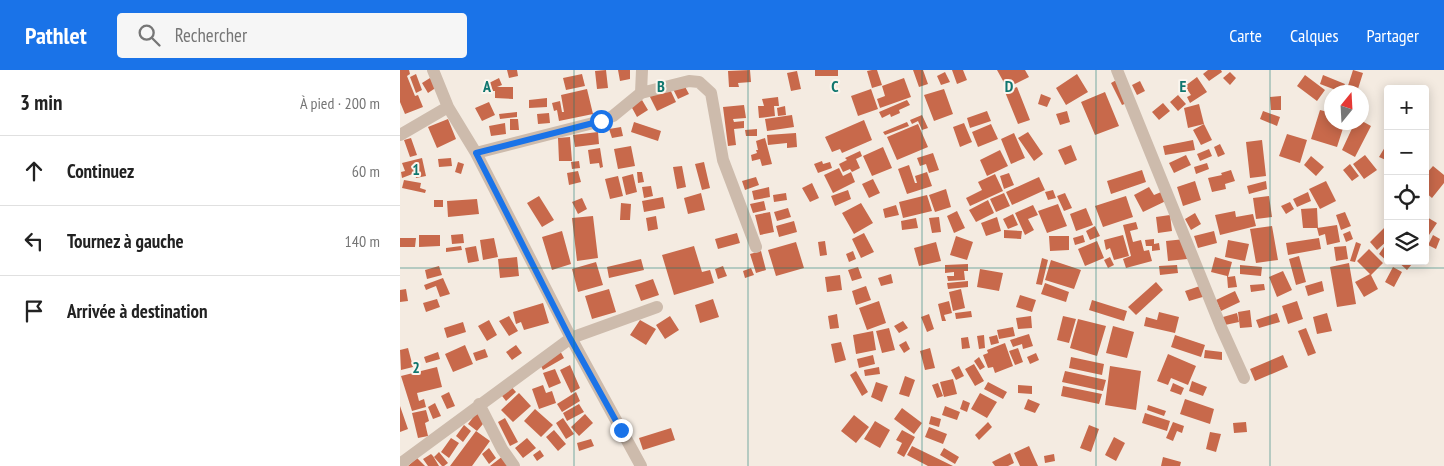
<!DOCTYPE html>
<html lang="fr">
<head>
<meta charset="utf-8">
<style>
	:root { --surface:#fff; --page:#f6f6f6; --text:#222; --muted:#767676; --line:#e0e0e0; --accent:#1a73e8 }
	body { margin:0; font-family:"PT Sans Narrow",sans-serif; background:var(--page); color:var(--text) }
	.controls { position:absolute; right:15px; top:15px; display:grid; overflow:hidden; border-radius:5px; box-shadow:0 2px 12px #0003 }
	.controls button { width:45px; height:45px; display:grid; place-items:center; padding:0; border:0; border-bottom:1px solid var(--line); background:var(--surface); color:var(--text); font:25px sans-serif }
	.compass { position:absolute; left:924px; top:15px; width:45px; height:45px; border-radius:50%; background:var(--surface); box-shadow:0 2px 12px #0003; rotate:18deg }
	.stop { position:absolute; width:15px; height:15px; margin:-11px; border:4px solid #1a73e8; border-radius:50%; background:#fff }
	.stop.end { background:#1a73e8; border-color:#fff; box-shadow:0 1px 5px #0008 }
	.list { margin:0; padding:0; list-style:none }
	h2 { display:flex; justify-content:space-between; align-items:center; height:65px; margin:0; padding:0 20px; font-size:21px }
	h2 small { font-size:16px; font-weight:400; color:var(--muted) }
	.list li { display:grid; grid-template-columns:32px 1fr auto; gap:15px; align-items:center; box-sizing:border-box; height:70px; padding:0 20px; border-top:1px solid var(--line) }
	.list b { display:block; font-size:19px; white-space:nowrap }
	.list em { font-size:16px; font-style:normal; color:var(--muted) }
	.icon { flex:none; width:28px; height:28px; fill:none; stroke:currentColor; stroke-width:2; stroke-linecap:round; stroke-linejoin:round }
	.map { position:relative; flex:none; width:1044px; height:396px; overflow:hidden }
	header { display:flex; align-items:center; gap:30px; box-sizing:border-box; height:70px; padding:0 25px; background:var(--accent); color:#fff }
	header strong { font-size:24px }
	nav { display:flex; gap:28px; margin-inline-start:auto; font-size:18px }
	.search { width:350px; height:45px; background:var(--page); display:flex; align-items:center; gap:12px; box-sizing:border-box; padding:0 18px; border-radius:5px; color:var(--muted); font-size:19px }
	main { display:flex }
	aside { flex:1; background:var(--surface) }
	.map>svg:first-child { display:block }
</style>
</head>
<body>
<header>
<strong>Pathlet</strong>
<div class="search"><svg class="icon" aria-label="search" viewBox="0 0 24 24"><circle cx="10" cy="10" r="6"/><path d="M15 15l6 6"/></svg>Rechercher</div>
<nav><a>Carte</a><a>Calques</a><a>Partager</a></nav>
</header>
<main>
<aside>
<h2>3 min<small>À pied · 200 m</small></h2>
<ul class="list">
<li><svg class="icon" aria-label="ahead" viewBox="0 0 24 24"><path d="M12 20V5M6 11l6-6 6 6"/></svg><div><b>Continuez</b></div><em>60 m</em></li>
<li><svg class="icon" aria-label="left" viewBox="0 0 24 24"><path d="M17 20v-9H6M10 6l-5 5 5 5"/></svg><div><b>Tournez à gauche</b></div><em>140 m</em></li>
<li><svg class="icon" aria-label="arrive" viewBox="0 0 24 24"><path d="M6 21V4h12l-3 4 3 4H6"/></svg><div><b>Arrivée à destination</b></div></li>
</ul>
</aside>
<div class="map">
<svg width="1044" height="396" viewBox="0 0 1044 396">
	<rect width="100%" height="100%" fill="#f4ebe1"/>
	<path fill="#c8694b" d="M 0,0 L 9,0 L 10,4 L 7,6 L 15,26 L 18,25 L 23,37 L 5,44 L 0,32 Z
		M 107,0 L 117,0 L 118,6 L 109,8 Z
		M 206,0 L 208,18 L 197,19 L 195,1 Z
		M 218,0 L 230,0 L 230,9 L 220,11 Z
		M 350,0 L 351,12 L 338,13 L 339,17 L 329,17 L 328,1 Z
		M 415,0 L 438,0 L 438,6 L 415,6 Z
		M 472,0 L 477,0 L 482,15 L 472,18 L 467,1 Z
		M 513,0 L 523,0 L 528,14 L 519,17 Z
		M 552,0 L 563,0 L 567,10 L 557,14 Z
		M 597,0 L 625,0 L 629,7 L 607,18 Z
		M 808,0 L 821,0 L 822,2 L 809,11 L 803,4 Z
		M 953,0 L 963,3 L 957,22 L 946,22 Z
		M 397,1 L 401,19 L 391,21 L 387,3 Z
		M 545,2 L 550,12 L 541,15 L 537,6 Z
		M 830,2 L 836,8 L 830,15 L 823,8 Z
		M 16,4 L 22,20 L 16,23 L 10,7 Z
		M 182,4 L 185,16 L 166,20 L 163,8 Z
		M 677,4 L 688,22 L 666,35 L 656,18 Z
		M 905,5 L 925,20 L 917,31 L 897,16 Z
		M 923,5 L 945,14 L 941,22 L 920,14 Z
		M 797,7 L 807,22 L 790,33 L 787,27 L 791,25 L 785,16 Z
		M 30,8 L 37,17 L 28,23 L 22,13 Z
		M 99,8 L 102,15 L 97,17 L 113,17 L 113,29 L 95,28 L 95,21 L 93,21 L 89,13 Z
		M 504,8 L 511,27 L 480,38 L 477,29 L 485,26 L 482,16 Z
		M 720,8 L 732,31 L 722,35 L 711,13 Z
		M 740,11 L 745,21 L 737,25 L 732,15 Z
		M 283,13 L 289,24 L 278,29 L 273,19 Z
		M 268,15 L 276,32 L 257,41 L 249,25 Z
		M 617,17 L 630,50 L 618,54 L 605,22 Z
		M 187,19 L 193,44 L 159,51 L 157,40 L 154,41 L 152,33 L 160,31 L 162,42 L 164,42 L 161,25 Z
		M 471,19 L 478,39 L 458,46 L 451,26 Z
		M 544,19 L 553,44 L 534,51 L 524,25 Z
		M 705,22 L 719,56 L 695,65 L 681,32 Z
		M 641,24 L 651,28 L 647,37 L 638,34 Z
		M 778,25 L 786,34 L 778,41 L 770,32 Z
		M 881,26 L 881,40 L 871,40 L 870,27 Z
		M 378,27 L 379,36 L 374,36 L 375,46 L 359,48 L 358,36 L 364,36 L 362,29 Z
		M 147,28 L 147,37 L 129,38 L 129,30 Z
		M 242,30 L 248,40 L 237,47 L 231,36 Z
		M 507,30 L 510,35 L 499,40 L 500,43 L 491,47 L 490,44 L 482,48 L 479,42 Z
		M 89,32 L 95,45 L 82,51 L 75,38 Z
		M 763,33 L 770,41 L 759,50 L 752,42 Z
		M 799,34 L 804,54 L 788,58 L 784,38 Z
		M 344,35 L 346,48 L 333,49 L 334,52 L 344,51 L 344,58 L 334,59 L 336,75 L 328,76 L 323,37 Z
		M 385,36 L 386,45 L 378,46 L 377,38 Z
		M 920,40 L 932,43 L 932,52 L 945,52 L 937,77 L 911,69 Z
		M 587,41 L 591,51 L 570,58 L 567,48 Z
		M 667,41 L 670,52 L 660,55 L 656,44 Z
		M 863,41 L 880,47 L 877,56 L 860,49 Z
		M 117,42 L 117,47 L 100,49 L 99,44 Z
		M 149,43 L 150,53 L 138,54 L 137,44 Z
		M 392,45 L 394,57 L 367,61 L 365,49 Z
		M 522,45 L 528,58 L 522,60 L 518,51 L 512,54 L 510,50 Z
		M 48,49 L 56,69 L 37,78 L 28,57 Z
		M 110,49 L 118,49 L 119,60 L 110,60 Z
		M 464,50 L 472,70 L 442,83 L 440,79 L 432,82 L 425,67 Z
		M 962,51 L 971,56 L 955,87 L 942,80 L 955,52 L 962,52 Z
		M 234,52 L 261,61 L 258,71 L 231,62 Z
		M 507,52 L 509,56 L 485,65 L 483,62 Z
		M 105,53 L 106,64 L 91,66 L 89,56 Z
		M 564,53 L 572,72 L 560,77 L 553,57 Z
		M 518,54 L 528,77 L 497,90 L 487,67 Z
		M 591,54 L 598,69 L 578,77 L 572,62 Z
		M 804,54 L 812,70 L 801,75 L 793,60 Z
		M 221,57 L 223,66 L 212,68 L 209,59 Z
		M 357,59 L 357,66 L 346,66 L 345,60 Z
		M 198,62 L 199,74 L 175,77 L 173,65 Z
		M 628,62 L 643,84 L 634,91 L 618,68 Z
		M 396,63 L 397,77 L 387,78 L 387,73 L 368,75 L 367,65 Z
		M 614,63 L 625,88 L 611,94 L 601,69 Z
		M 887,64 L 907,70 L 900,93 L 879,86 Z
		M 170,67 L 172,91 L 159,91 L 158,68 Z
		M 11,68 L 17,85 L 10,87 L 4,70 Z
		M 365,68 L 372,94 L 362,96 L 360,89 L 352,91 L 351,85 L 357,83 L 356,80 L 358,80 L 356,71 Z
		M 793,70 L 795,80 L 765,85 L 763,76 Z
		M 862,70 L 866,106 L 850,108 L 846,72 Z
		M 988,72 L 988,91 L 979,87 Z
		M 820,74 L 825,84 L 818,87 L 814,77 Z
		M 671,75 L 677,90 L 665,95 L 658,80 Z
		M 231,76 L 235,96 L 218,99 L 214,79 Z
		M 483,77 L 492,98 L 472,106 L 463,86 Z
		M 200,78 L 203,97 L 200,98 L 199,93 L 190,94 L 188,80 Z
		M 809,79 L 812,86 L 800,91 L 797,84 Z
		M 600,80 L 608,96 L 587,106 L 580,90 Z
		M 460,81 L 462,86 L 456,89 L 460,98 L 452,102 L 450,99 L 443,102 L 439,94 L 447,90 L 445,88 Z
		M 533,83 L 539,100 L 529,103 L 526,94 L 520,96 L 517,88 Z
		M 786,85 L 791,95 L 774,103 L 769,93 Z
		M 965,85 L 977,100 L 964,109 L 953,94 Z
		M 911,86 L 924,97 L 916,106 L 904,95 Z
		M 22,88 L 26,106 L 16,108 L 15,103 L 2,108 L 1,102 L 5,101 L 2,93 Z
		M 51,88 L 52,96 L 39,97 L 38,89 Z
		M 179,91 L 180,98 L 172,99 L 171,92 Z
		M 422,91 L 423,94 L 430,92 L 432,98 L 418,103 L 414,94 Z
		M 58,92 L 64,94 L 61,104 L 55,102 Z
		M 304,92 L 310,118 L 302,120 L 295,94 Z
		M 807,93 L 809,99 L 796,104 L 794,97 Z
		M 950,94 L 959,106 L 952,111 L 943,100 Z
		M 509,95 L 515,113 L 517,113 L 515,106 L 527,102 L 532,116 L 507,124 L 498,99 Z
		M 282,96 L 286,117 L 277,119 L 273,97 Z
		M 1033,96 L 1044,105 L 1044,113 L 1032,128 L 1025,122 L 1025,105 Z
		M 439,98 L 443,106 L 451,102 L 455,112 L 433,123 L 424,105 Z
		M 742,100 L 746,112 L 711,124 L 707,111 Z
		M 831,100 L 835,111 L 825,114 L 826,119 L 812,122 L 808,108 L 822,105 L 821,103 Z
		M 178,101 L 181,112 L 169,115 L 167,103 Z
		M 237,102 L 242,102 L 244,112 L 238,113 Z
		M 609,103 L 614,115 L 604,119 L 600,106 Z
		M 233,104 L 237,122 L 226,125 L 222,107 Z
		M 595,104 L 603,121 L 570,136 L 566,128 L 582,120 L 578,112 Z
		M 218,106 L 223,126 L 210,129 L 205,109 Z
		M 356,107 L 359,115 L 345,120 L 342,111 Z
		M 639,107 L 645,120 L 612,135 L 606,122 Z
		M 473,109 L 480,123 L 469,128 L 462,114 Z
		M 4,110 L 21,113 L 20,118 L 26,120 L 25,123 L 2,118 Z
		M 795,111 L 801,130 L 783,136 L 777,117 Z
		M 866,111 L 867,119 L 849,124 L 847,116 Z
		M 926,111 L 936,131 L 920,139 L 909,119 Z
		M 412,113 L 419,128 L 410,132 L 402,118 Z
		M 251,116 L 253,126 L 244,128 L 242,117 Z
		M 369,117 L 370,127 L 354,130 L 352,121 Z
		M 749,117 L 754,125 L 766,120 L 770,129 L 743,142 L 734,125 Z
		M 546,119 L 551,137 L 535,142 L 529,125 Z
		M 448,120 L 451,129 L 435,136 L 431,126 Z
		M 653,120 L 656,128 L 648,130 L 645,122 Z
		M 908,122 L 911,131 L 897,137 L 893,129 Z
		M 301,123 L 305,140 L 288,144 L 284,128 Z
		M 386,123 L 387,130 L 374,132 L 373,125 Z
		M 604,123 L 610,136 L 596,142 L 590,129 Z
		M 665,123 L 672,138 L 664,141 L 657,126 Z
		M 527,125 L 532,141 L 503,148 L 499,132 Z
		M 139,126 L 154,150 L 142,157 L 127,133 Z
		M 726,126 L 733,147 L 703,157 L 695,136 Z
		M 869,126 L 872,147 L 856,149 L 853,128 Z
		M 263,127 L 265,138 L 244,142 L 242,131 Z
		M 182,128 L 187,139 L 178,144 L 172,132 Z
		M 77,129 L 79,144 L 48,147 L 47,131 Z
		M 34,130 L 43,130 L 43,137 L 34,137 Z
		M 588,130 L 594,143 L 576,152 L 569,140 Z
		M 364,131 L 366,140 L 353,143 L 350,134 Z
		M 890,132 L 894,139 L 886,144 L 881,136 Z
		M 221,133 L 231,134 L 230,150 L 220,150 Z
		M 461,133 L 473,153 L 454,164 L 442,143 Z
		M 658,134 L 667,156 L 647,163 L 638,141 Z
		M 496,135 L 499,145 L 485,148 L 483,139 Z
		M 633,135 L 638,145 L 628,149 L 634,160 L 625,165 L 615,143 Z
		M 388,138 L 391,147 L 377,151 L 374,142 Z
		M 686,138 L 693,155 L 676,161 L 670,144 Z
		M 917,138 L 918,158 L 903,158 L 901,139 Z
		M 557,141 L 565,158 L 554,163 L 547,146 Z
		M 835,141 L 836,147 L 853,144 L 856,156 L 820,165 L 815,145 Z
		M 370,142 L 374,162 L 360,165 L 355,145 Z
		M 945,142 L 951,156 L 941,160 L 936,145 Z
		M 795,143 L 801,154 L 791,160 L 785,149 Z
		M 613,144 L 618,155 L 608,159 L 603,149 Z
		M 770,145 L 772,161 L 758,163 L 756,147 Z
		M 193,146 L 198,188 L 177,191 L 172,148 Z
		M 256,146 L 258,159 L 248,161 L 246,148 Z
		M 1025,146 L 1037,153 L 1027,168 L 1025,167 Z
		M 539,147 L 541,162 L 532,163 L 529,148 Z
		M 597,147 L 601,161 L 586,166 L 581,153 Z
		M 516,148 L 518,158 L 502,160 L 501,151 Z
		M 394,151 L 397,162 L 379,167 L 376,156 Z
		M 736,152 L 738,159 L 730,161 L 733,172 L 741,170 L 744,181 L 749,180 L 752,191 L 726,198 L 723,189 L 731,186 L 723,155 Z
		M 937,155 L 940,172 L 927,175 L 925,164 L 919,166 L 917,158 Z
		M 695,156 L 700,166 L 690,170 L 686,161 Z
		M 872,156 L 878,190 L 856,193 L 850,159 Z
		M 985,157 L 988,160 L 988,170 L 977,180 L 970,172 Z
		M 604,160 L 622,161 L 621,169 L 604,168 Z
		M 162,161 L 171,194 L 152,200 L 142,167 Z
		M 814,161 L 817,173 L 798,178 L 794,166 Z
		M 950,161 L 953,169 L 946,172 L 943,164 Z
		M 337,163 L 340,173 L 318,179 L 315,169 Z
		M 464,163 L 474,182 L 461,188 L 452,169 Z
		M 63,164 L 64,173 L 52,174 L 51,165 Z
		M 19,165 L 40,165 L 40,176 L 19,177 Z
		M 683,165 L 685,172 L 675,175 L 673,168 Z
		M 723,165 L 729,186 L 714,190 L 710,178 L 706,180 L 704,170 Z
		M 1033,165 L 1040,169 L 1036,179 L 1028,175 Z
		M 556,166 L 573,172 L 567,190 L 550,185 Z
		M 649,166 L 669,166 L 669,180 L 650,181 Z
		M 0,168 L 16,168 L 15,177 L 0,177 Z
		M 94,168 L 98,187 L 83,190 L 80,170 Z
		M 919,168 L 921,179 L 888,185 L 886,173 Z
		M 754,169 L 754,174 L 759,173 L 760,180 L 752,181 L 752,176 L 746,176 L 745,170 Z
		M 785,169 L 787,189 L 768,191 L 766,171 Z
		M 828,170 L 849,174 L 845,191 L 825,187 Z
		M 425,171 L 427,185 L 420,186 L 418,172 Z
		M 697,171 L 704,188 L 685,196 L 678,179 Z
		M 396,172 L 404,198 L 376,206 L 368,180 Z
		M 536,172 L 541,191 L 519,196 L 514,178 Z
		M 956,172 L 961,174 L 955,192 L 950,191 Z
		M 986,174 L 988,175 L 988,192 L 979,184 Z
		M 61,176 L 62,180 L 46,182 L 46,178 Z
		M 76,176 L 79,191 L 68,193 L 65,178 Z
		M 294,176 L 302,202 L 310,200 L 314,213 L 274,225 L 262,185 Z
		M 946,176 L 948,189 L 936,191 L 934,177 Z
		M 969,179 L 983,193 L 971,205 L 978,219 L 964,227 L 955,212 L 970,204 L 957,191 Z
		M 361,181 L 366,200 L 356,203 L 350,184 Z
		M 453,181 L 456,189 L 449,192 L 446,184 Z
		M 899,186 L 906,212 L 896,215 L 889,189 Z
		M 117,187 L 119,206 L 100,208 L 98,189 Z
		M 710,187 L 714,195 L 708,198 L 704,190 Z
		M 815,187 L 832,192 L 828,207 L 835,206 L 837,217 L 828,218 L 827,206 L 811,202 Z
		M 642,188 L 648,190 L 642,215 L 636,214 Z
		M 241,189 L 244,200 L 209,208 L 207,197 Z
		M 651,190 L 681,200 L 674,219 L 645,210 Z
		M 997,191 L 1009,191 L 1012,194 L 1007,200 Z
		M 196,192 L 203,215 L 178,222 L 172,199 Z
		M 949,193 L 956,234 L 937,237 L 930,197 Z
		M 568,194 L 568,201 L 564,201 L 565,210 L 548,211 L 547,206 L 554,206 L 554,202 L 545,203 L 545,195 Z
		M 777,195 L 778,203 L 760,205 L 759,196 Z
		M 840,195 L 862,197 L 861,206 L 840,204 Z
		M 39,196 L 42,205 L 27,209 L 25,200 Z
		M 323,196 L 327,206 L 318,209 L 315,199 Z
		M 458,197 L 462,208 L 452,211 L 448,200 Z
		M 993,197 L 1002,202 L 994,217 L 985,212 Z
		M 351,198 L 354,205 L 345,208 L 343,201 Z
		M 580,199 L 603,203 L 599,221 L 577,217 Z
		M 883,201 L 892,220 L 877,227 L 869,207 Z
		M 491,204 L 493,213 L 481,216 L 478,208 Z
		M 440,205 L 442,220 L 427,222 L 425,207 Z
		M 43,208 L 50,224 L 40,227 L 36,216 L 26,220 L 24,215 Z
		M 253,209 L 259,225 L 241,231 L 235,215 Z
		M 568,211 L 568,217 L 548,219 L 547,213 Z
		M 922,211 L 924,221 L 908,226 L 905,216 Z
		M 756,212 L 763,220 L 736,245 L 728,237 Z
		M 645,213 L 669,222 L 666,232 L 641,224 Z
		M 864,214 L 865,220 L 851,222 L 850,215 Z
		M 803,215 L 806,226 L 789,231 L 785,221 Z
		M 466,216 L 471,230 L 456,235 L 452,221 Z
		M 6,219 L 8,231 L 0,232 L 0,220 Z
		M 209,219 L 216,242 L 192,249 L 185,226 Z
		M 561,219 L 565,238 L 553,241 L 549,222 Z
		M 835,221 L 840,232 L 821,241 L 816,230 Z
		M 620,225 L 636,230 L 632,242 L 616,237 Z
		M 37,229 L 40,237 L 26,242 L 23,233 Z
		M 313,229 L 319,247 L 300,253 L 295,235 Z
		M 692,230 L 727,241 L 724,251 L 689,240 Z
		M 479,231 L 486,253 L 467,260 L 459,238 Z
		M 549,231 L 552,243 L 544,245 L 546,251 L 542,251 L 538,234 Z
		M 897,231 L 903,249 L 888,254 L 882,236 Z
		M 143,233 L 149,253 L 124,260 L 121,252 L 116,254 L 113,242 Z
		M 850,240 L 852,257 L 840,258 L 838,242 Z
		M 571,241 L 572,247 L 556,249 L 555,243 Z
		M 759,242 L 779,247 L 775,263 L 744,256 L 746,247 L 757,250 Z
		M 837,243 L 839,252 L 825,255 L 823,247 Z
		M 877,243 L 880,252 L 859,258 L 856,250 Z
		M 927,243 L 932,261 L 917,264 L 913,247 Z
		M 437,244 L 439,258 L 430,259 L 428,246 Z
		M 529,244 L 534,259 L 527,262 L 521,247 Z
		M 109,246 L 118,261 L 109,266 L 99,251 Z
		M 270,246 L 279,260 L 265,269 L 256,255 Z
		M 631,246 L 632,258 L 618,259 L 616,248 Z
		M 663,246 L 676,249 L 669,273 L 657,270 Z
		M 678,249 L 706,256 L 697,286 L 670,278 Z
		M 89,250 L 97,265 L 87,271 L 78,256 Z
		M 240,250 L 256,259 L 246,275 L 230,265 Z
		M 503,251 L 508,258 L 499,263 L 494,256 Z
		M 63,252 L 66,262 L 47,268 L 44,258 Z
		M 713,256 L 734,262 L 727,288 L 706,283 Z
		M 613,257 L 615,266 L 599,269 L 597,260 Z
		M 489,258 L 495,280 L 482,283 L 476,261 Z
		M 906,258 L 916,283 L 908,286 L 898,261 Z
		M 473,261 L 476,280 L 456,284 L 453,265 Z
		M 629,264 L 633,276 L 623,279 L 622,274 L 613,277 L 610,270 Z
		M 584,265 L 585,278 L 579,279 L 577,266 Z
		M 597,265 L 599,273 L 591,275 L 589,267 Z
		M 775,265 L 805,275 L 801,287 L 771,277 Z
		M 568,267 L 570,278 L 562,279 L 561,268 Z
		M 506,271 L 510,279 L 504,283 L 499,275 Z
		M 441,272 L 446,290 L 435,293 L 431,274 Z
		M 605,273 L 613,296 L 595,303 L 593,297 L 588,298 L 583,285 L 588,283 L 587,280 Z
		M 65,275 L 73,294 L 53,302 L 45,284 Z
		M 116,275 L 122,283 L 112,290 L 106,282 Z
		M 8,278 L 13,297 L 1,300 L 0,280 Z
		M 530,278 L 535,298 L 525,300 L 520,281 Z
		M 618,278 L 623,292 L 615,295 L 609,281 Z
		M 85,279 L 88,287 L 76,291 L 73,283 Z
		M 159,279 L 164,288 L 143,300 L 138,290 Z
		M 805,280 L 822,282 L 822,290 L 804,288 Z
		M 38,282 L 40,289 L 26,293 L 24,287 Z
		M 636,283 L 639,290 L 630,294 L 627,287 Z
		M 768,284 L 796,296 L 788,315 L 771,308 L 768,315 L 757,311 Z
		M 473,285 L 475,294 L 459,298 L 457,289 Z
		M 883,285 L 888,297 L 855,311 L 850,299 Z
		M 579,287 L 585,297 L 580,300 L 574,291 Z
		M 671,287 L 704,294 L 702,305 L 669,298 Z
		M 574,294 L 584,311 L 575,316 L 565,299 Z
		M 170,295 L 180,318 L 171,323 L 160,300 Z
		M 559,296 L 564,306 L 556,310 L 551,300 Z
		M 710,296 L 741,301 L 736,340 L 705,335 Z
		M 37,297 L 42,317 L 17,323 L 19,331 L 24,329 L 26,337 L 12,341 L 1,306 Z
		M 479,297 L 480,304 L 465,306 L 464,300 Z
		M 155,299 L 161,313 L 149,318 L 143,303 Z
		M 456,301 L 468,322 L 462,326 L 450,305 Z
		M 665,301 L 706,310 L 703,321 L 662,312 Z
		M 505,306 L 515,310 L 509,327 L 499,324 Z
		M 553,309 L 557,324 L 544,327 L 540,312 Z
		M 792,311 L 807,317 L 803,326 L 789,321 Z
		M 476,312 L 488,316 L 482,332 L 471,327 Z
		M 588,312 L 607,322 L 603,329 L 584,319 Z
		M 538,313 L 543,326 L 537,328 L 532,315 Z
		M 773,313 L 784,318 L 781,325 L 770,321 Z
		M 109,314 L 116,322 L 106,331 L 99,322 Z
		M 143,315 L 146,323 L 152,321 L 156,333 L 139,339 L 132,319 Z
		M 618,315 L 632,316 L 632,324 L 618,323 Z
		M 663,316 L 702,324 L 699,334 L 661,326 Z
		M 49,322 L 55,336 L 47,339 L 41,326 Z
		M 176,322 L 180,331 L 162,342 L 157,334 Z
		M 119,323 L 131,336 L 113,352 L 101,340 Z
		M 580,323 L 597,332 L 587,348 L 571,339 Z
		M 628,329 L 640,334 L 635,343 L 624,339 Z
		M 785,329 L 814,339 L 810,354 L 780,344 Z
		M 563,330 L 570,333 L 567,342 L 560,339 Z
		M 35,333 L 41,346 L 33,349 L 28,337 Z
		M 179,334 L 184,342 L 167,351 L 163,343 Z
		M 748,335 L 766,341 L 764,346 L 747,340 Z
		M 0,336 L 8,359 L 0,362 Z
		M 545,336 L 560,342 L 557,350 L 542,345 Z
		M 502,338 L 522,353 L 514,364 L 494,349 Z
		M 135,339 L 153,355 L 141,367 L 124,351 Z
		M 26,340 L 29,351 L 25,353 L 28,366 L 18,368 L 12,343 Z
		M 79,340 L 88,348 L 77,361 L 68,354 Z
		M 745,343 L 770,351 L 767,361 L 742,353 Z
		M 185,344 L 193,353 L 179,366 L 171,357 Z
		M 454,345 L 469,357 L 456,373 L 441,361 Z
		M 531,346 L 541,349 L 539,357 L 529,354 Z
		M 105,348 L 118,372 L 110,376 L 98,352 Z
		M 163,348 L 174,364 L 166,369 L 156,353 Z
		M 475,351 L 490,360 L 480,378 L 464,369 Z
		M 588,352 L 592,357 L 579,370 L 575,365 Z
		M 773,352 L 784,356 L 782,363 L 777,361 L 773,371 L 766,368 Z
		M 846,352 L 847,362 L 834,363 L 833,353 Z
		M 64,355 L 71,361 L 63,372 L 56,366 Z
		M 689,355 L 699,359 L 691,382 L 680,378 Z
		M 529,357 L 547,364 L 543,374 L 525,367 Z
		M 271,358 L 275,370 L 243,380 L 239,368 Z
		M 154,360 L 166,374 L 158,381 L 146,367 Z
		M 502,360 L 515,367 L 504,387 L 497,383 L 502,373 L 496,370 Z
		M 76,361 L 90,371 L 72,396 L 50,396 Z
		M 810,362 L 821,364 L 816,382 L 806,379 Z
		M 714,367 L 725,373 L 716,391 L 705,385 Z
		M 51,368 L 59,373 L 49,388 L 41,382 Z
		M 127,368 L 136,378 L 123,388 L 115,378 Z
		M 191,369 L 194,376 L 179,381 L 177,373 Z
		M 512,376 L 553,396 L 528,396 L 507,385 Z
		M 629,376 L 638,396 L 620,396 L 614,383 Z
		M 89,378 L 96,388 L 89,394 L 82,384 Z
		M 544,378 L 559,387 L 555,394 L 540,385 Z
		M 140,380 L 144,386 L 137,391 L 133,385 Z
		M 39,382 L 48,393 L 44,396 L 42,396 L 34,387 Z
		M 610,383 L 614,393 L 608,396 L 595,396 L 592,392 Z
		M 31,384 L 33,386 L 39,396 L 28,396 L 23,389 Z
		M 654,384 L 655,391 L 645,393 L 644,386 Z
		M 103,386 L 111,396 L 90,396 Z
		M 763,387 L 781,392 L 780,396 L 761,396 Z
		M 17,388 L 25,396 L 8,396 Z"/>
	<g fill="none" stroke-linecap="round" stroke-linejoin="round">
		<path stroke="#cdbbac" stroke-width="12" d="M 33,0 L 48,37 L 76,83 L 171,268 L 257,237
			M 717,0 L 821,257 L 844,308
			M 241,23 L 242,0
			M 0,65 L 48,37
			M 76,83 L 201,51 L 213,46 L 241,23 L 289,11 L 299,12 L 311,23 L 323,90 L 356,177
			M 79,334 L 102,379 L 114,396
			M 0,394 L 171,268 L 241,396"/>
	</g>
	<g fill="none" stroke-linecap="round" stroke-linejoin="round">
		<path stroke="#1a73e8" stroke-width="6" d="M 201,51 L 76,83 L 170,268 L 221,360"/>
	</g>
	<path fill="none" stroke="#0f766e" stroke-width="1" stroke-opacity="0.55" d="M 174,0 L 174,396M 348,0 L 348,396M 522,0 L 522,396M 696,0 L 696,396M 870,0 L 870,396M 0,198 L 1044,198"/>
	<g font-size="16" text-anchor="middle" font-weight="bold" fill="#0f766e" stroke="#fbf5ee" stroke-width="4" stroke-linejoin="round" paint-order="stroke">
		<text x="87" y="22">A</text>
		<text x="261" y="22">B</text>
		<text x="435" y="22">C</text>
		<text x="609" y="22">D</text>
		<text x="783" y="22">E</text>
		<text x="16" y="105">1</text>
		<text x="16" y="303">2</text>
	</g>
</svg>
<div class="controls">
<button>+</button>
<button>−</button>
<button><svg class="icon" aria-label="locate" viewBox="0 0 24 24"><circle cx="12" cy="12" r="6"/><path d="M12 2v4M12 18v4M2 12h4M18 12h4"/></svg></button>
<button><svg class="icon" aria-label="layers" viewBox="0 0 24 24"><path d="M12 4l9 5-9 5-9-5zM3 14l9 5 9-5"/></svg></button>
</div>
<svg class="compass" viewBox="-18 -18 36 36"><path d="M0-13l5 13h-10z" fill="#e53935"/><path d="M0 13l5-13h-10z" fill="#767676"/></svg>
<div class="stop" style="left:201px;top:51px"></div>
<div class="stop end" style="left:221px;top:360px"></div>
</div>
</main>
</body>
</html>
